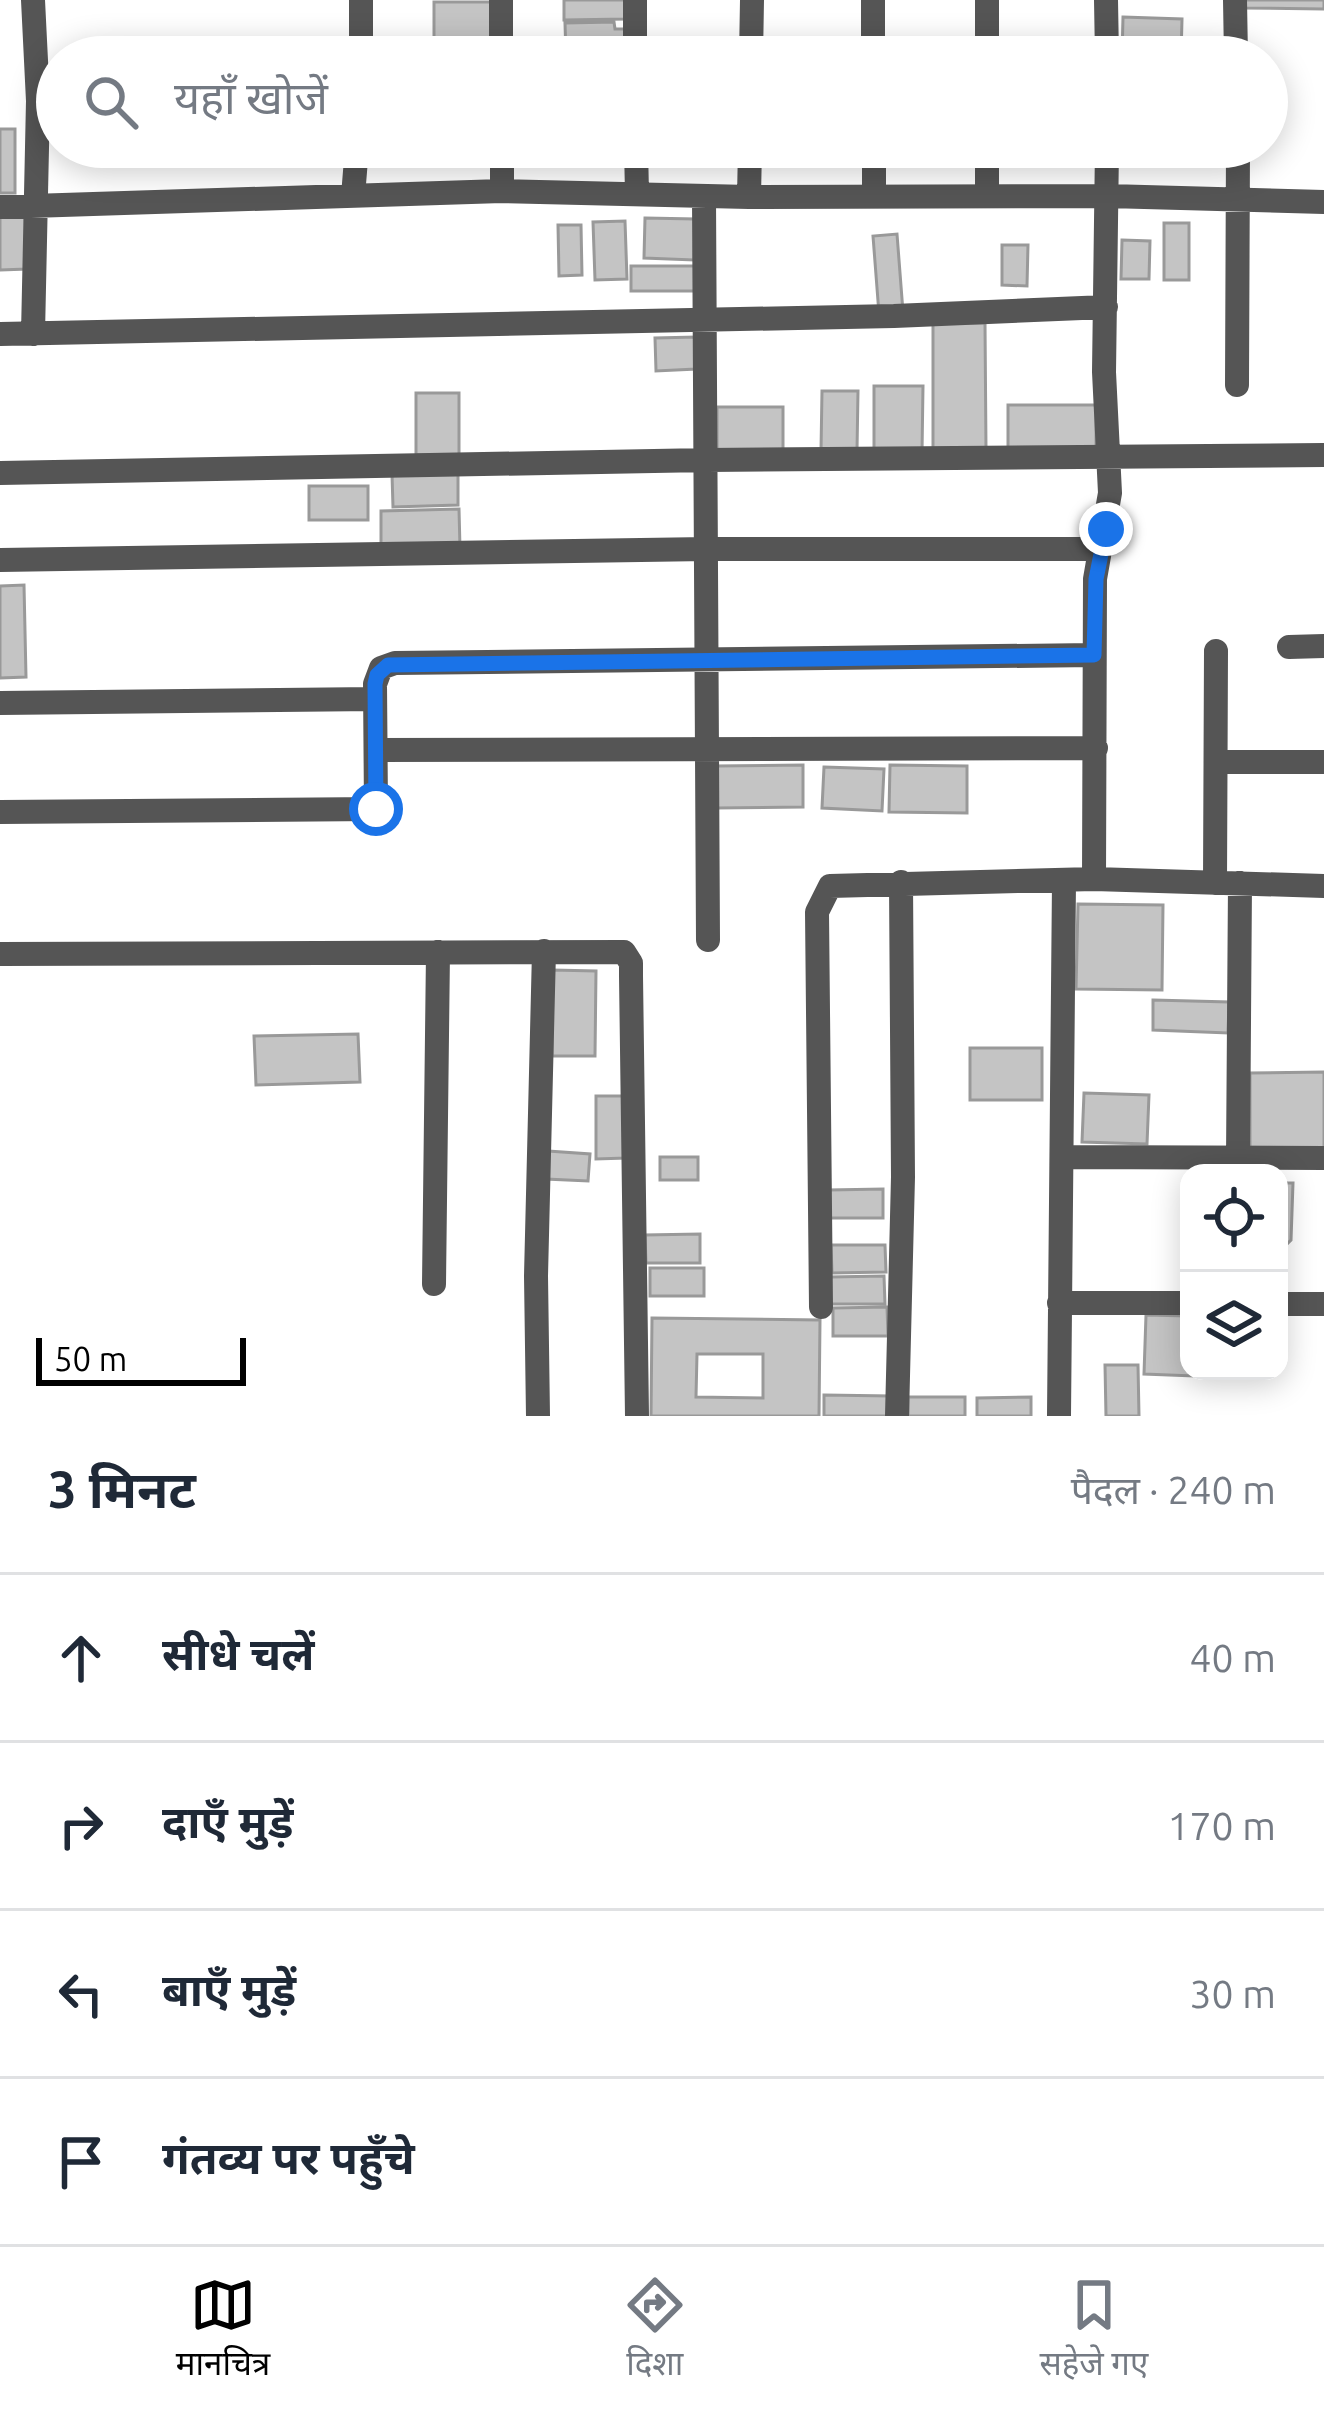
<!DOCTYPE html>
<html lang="hi">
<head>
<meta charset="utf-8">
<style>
	:root { --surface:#fff; --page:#f6f6f7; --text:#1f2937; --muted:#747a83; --line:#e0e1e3; --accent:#000 }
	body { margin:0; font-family:Ubuntu,"Noto Sans Devanagari",sans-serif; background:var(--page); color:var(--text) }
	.controls { position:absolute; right:36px; bottom:36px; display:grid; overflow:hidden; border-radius:24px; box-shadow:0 6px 30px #0003 }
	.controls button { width:108px; height:108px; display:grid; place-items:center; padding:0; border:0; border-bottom:3px solid var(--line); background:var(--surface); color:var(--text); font:60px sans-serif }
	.scale { position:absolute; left:36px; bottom:30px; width:210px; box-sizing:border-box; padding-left:12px; border:6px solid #000; border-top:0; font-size:33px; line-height:42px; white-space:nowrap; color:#000; -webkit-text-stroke:9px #fff; paint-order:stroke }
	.stop { position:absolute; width:36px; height:36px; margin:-27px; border:9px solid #1a73e8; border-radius:50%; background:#fff }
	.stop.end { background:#1a73e8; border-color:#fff; box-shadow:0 3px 12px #0008 }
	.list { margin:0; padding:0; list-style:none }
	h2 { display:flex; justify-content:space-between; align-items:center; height:156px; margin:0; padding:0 48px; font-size:51px }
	h2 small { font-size:39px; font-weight:400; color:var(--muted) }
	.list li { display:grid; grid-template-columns:78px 1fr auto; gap:36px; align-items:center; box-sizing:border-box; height:168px; padding:0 48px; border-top:3px solid var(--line) }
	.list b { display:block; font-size:45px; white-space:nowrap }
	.list em { font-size:39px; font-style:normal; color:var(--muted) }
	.icon { flex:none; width:66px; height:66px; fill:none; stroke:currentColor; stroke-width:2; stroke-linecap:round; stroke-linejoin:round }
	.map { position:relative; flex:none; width:1324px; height:1416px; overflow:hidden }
	.search { position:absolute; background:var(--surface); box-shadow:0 6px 30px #0003; left:36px; right:36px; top:36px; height:132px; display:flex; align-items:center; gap:30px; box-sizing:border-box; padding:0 42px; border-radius:66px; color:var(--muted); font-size:45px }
	.sheet { height:828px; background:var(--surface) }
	nav { display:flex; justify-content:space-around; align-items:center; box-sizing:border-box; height:168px; border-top:3px solid var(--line); background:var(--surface); font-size:33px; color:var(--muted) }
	nav a { display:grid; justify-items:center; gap:6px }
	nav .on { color:var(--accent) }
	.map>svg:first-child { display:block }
</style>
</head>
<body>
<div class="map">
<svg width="1324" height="1416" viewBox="0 0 1324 1416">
	<rect width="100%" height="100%" fill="#fff"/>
	<path fill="#c4c4c4" stroke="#999" stroke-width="3" fill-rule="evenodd" d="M 564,0 L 626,0 L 626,19 L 564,20 Z
		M 1244,0 L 1324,0 L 1324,9 L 1244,8 Z
		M 434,2 L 495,2 L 495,40 L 434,40 Z
		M 1123,17 L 1182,19 L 1181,57 L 1122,57 Z
		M 614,22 L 615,29 L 626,29 L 627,57 L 566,57 L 565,23 Z
		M 434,40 L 495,40 L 495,57 L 434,57 Z
		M 0,129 L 15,129 L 15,193 L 0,193 Z
		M 0,211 L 25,211 L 27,269 L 0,270 Z
		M 645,218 L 695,219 L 694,260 L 644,258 Z
		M 625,221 L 627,279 L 595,280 L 593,222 Z
		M 1164,223 L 1189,223 L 1189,280 L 1164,280 Z
		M 558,225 L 581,225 L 582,275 L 559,276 Z
		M 897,234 L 903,312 L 879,314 L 873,236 Z
		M 1122,240 L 1150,241 L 1149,279 L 1121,279 Z
		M 1002,245 L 1028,245 L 1027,286 L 1002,285 Z
		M 631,266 L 698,266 L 699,291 L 631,291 Z
		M 933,323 L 985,323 L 986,449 L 933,449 Z
		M 696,337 L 696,369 L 656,371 L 655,338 Z
		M 874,386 L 923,386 L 922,453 L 874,452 Z
		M 822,391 L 858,391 L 857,451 L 821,451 Z
		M 416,393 L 459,393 L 459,455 L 416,455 Z
		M 1008,405 L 1096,405 L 1096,448 L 1008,448 Z
		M 717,407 L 783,407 L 783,452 L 717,451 Z
		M 458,472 L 458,505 L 393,507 L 392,474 Z
		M 309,486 L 368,486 L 368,520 L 309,520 Z
		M 459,509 L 460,548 L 381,550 L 381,511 Z
		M 24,585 L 26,677 L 0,678 L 0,586 Z
		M 803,765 L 803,807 L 717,808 L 716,766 Z
		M 890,765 L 967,766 L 967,813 L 889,812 Z
		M 824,767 L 884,769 L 882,811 L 822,808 Z
		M 1078,904 L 1163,905 L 1162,990 L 1076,989 Z
		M 552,970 L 596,971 L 595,1056 L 552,1056 Z
		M 1153,1000 L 1229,1002 L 1228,1033 L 1153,1030 Z
		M 358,1034 L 360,1082 L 256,1085 L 254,1036 Z
		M 970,1048 L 1042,1048 L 1042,1100 L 970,1100 Z
		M 1324,1072 L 1324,1148 L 1250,1149 L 1250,1073 Z
		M 1084,1093 L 1149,1095 L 1147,1144 L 1082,1142 Z
		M 596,1096 L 625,1096 L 626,1158 L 596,1159 Z
		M 548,1151 L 590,1154 L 588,1181 L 546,1179 Z
		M 660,1157 L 698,1157 L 698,1180 L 660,1180 Z
		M 1279,1183 L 1293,1183 L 1291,1240 L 1287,1244 L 1279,1244 Z
		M 883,1189 L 883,1218 L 829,1218 L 829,1190 Z
		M 700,1234 L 700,1263 L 646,1263 L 645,1235 Z
		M 831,1245 L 885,1245 L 886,1272 L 832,1273 Z
		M 650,1268 L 704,1268 L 704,1296 L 650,1296 Z
		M 884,1276 L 885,1304 L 830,1304 L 830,1277 Z
		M 887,1307 L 888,1336 L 833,1336 L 833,1308 Z
		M 1146,1315 L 1189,1316 L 1189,1371 L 1195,1371 L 1194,1376 L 1144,1374 Z
		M 652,1318 L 820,1320 L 819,1416 L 651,1416 ZM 697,1354 L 763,1354 L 763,1398 L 696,1397 Z
		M 1105,1365 L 1138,1365 L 1139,1416 L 1106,1416 Z
		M 824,1395 L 891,1396 L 891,1416 L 824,1416 Z
		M 908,1397 L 965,1397 L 965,1416 L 908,1416 Z
		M 1031,1397 L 1031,1416 L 977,1416 L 977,1398 Z"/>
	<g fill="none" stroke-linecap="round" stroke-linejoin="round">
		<path stroke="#555" stroke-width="24" d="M 33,0 L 38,101 L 33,334
			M 501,0 L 501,57
			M 635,0 L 635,57
			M 873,0 L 873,57
			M 1106,0 L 1107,57
			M 1235,0 L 1236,57
			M 361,57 L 361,0
			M 751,57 L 752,0
			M 987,57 L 987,0
			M 502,147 L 502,191
			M 636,147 L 637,194
			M 874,147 L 874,196
			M 987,195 L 987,147
			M 353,196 L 357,147
			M 704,197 L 708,940
			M 749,197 L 750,147
			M 0,207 L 502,191 L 749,197 L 1108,196 L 1324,202
			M 0,334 L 894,316 L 1106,307
			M 1237,385 L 1238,147
			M 0,473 L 707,460 L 1324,455
			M 0,560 L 707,549 L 1100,549
			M 1289,647 L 1324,646
			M 0,703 L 375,699
			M 376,750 L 1096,748
			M 1216,762 L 1324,762
			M 0,812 L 376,809 L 375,684 L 381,668 L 395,663 L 1094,655
			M 1094,879 L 1095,579 L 1110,493 L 1104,372 L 1107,147
			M 1215,883 L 1216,651
			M 0,954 L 624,952 L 631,963 L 631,976 L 637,1416
			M 1062,1157 L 1324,1158
			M 1238,1160 L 1240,883
			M 434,1284 L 438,952
			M 1059,1303 L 1189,1303
			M 1279,1304 L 1324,1304
			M 821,1307 L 817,912 L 830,886 L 1094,879 L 1324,886
			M 538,1416 L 536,1276 L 544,951
			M 897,1416 L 903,1177 L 901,882
			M 1059,1416 L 1064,881"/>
	</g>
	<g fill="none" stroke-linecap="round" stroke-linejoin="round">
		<path stroke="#1a73e8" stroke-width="15" d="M 376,809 L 375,684 L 377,675 L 388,665 L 1094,655 L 1096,579 L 1106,529"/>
	</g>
</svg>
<div class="controls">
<button><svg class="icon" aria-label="locate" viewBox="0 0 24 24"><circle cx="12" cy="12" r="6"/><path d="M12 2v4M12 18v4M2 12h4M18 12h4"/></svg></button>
<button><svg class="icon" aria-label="layers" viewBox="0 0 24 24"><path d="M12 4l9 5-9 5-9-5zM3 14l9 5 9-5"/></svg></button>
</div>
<div class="scale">50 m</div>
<div class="stop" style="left:376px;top:809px"></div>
<div class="stop end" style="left:1106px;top:529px"></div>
<div class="search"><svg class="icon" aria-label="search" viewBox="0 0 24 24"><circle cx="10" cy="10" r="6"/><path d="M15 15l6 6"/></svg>यहाँ खोजें</div>
</div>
<section class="sheet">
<h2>3 मिनट<small>पैदल · 240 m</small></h2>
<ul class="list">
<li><svg class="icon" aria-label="ahead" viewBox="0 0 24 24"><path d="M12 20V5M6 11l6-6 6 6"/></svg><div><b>सीधे चलें</b></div><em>40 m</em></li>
<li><svg class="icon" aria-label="right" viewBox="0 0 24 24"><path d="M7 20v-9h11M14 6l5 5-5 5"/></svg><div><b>दाएँ मुड़ें</b></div><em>170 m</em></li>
<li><svg class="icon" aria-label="left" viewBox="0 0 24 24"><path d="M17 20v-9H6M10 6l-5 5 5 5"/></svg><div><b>बाएँ मुड़ें</b></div><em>30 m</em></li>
<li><svg class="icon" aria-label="arrive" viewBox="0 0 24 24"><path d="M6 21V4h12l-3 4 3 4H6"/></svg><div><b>गंतव्य पर पहुँचे</b></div></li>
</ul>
</section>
<nav>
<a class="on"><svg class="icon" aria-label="map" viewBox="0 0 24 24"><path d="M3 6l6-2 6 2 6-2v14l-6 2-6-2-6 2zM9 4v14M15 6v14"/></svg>मानचित्र</a>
<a><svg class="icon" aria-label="directions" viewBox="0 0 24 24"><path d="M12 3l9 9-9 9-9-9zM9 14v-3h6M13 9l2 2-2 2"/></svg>दिशा</a>
<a><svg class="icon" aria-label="saved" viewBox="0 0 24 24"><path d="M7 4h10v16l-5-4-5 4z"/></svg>सहेजे गए</a>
</nav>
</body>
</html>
